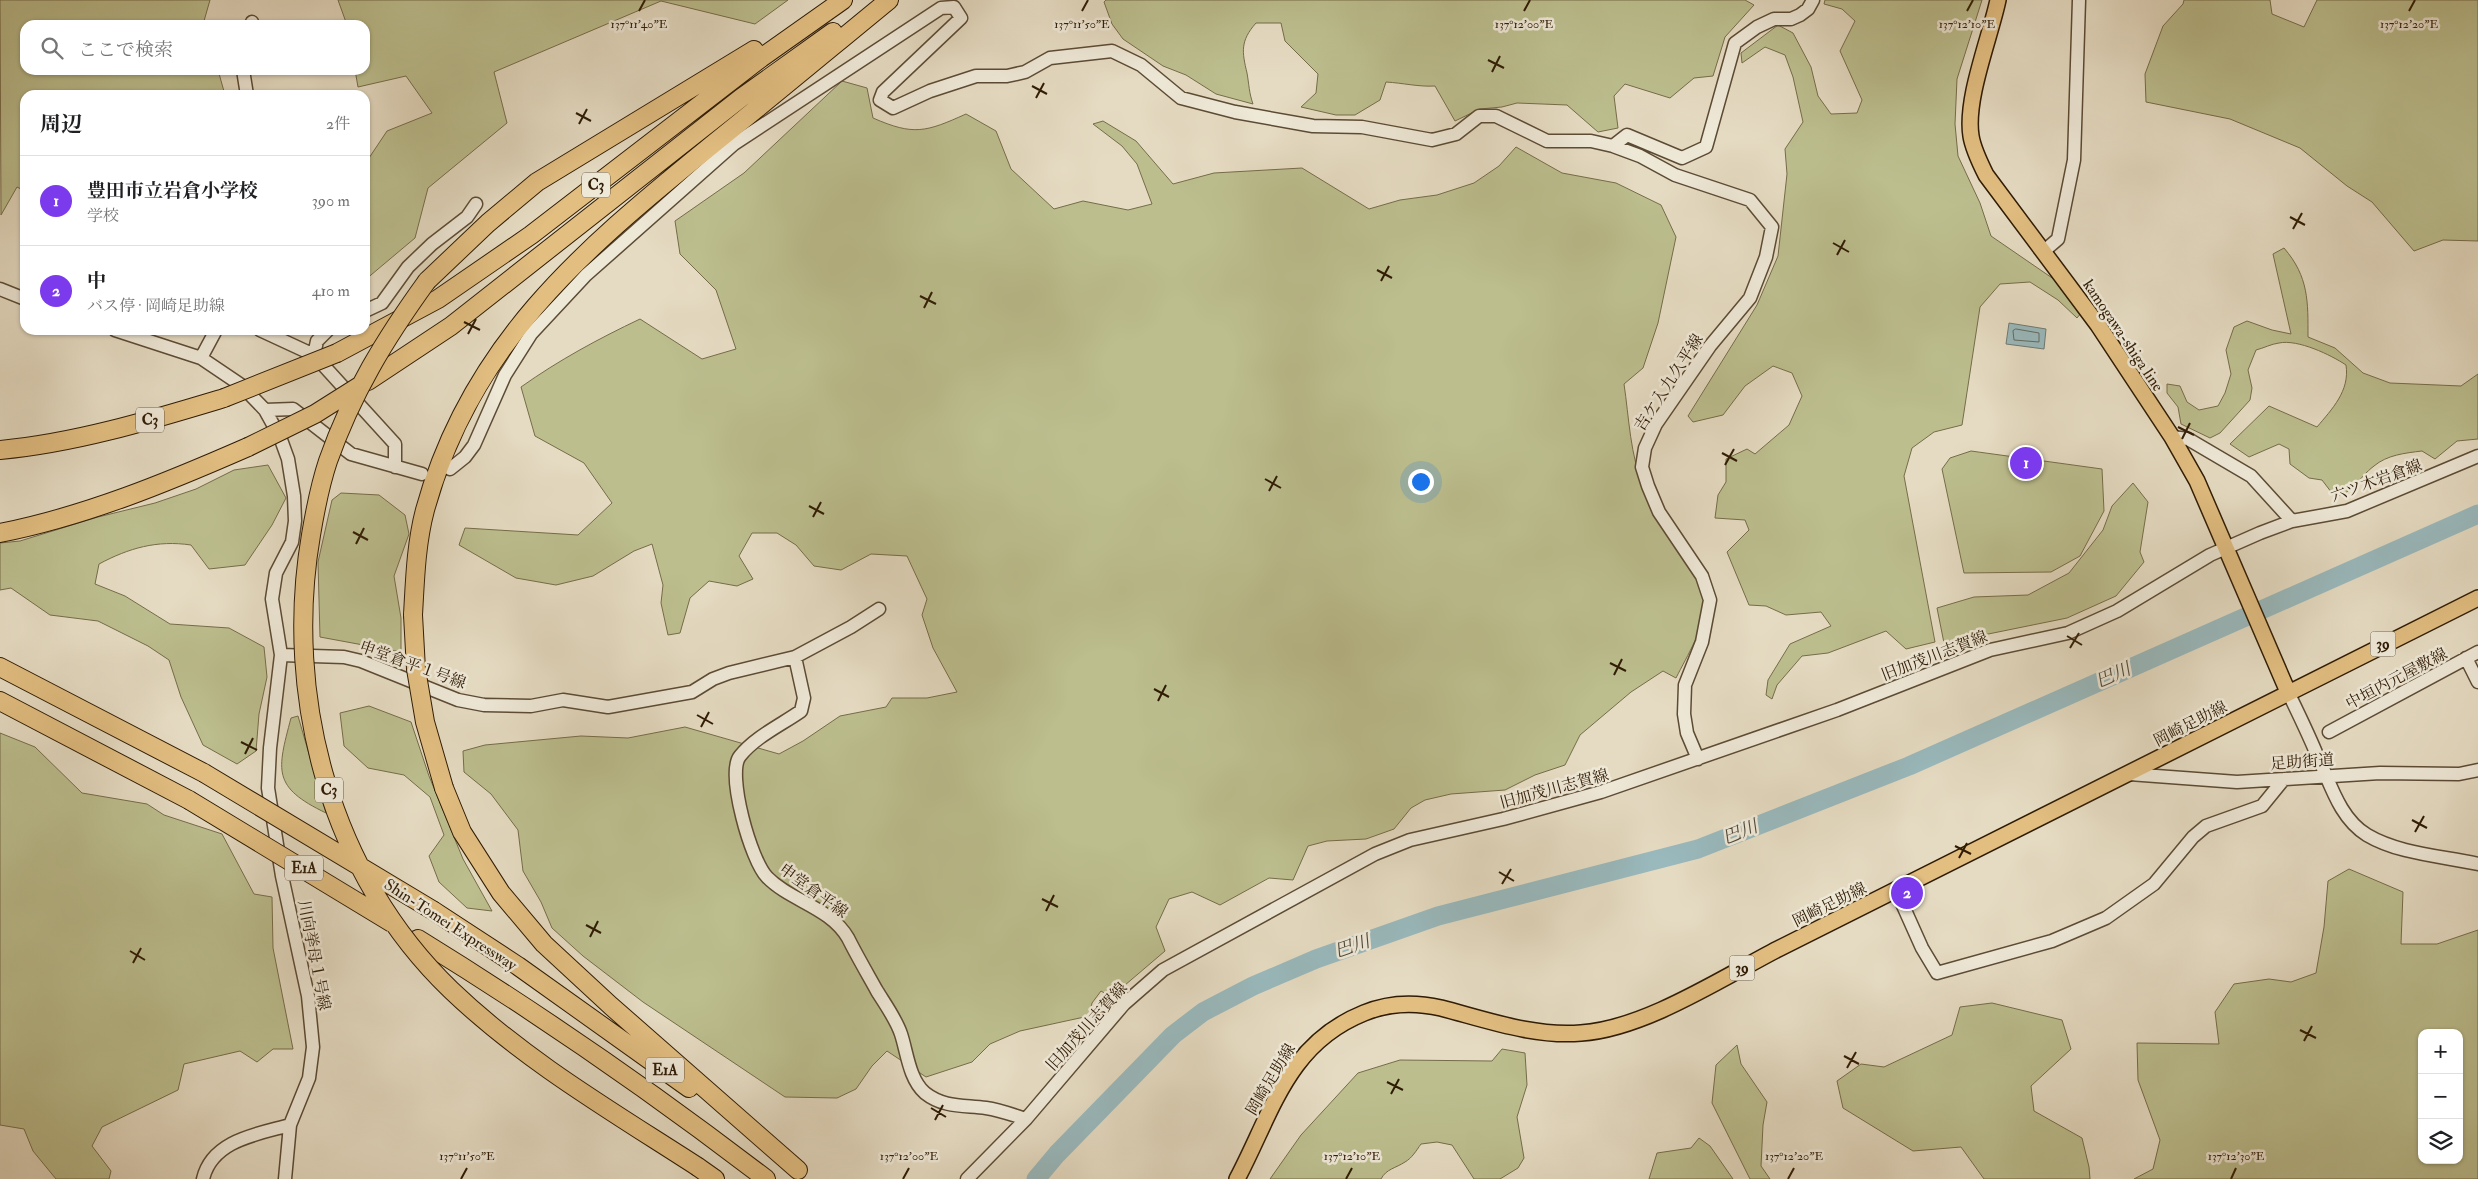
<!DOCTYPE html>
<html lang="ja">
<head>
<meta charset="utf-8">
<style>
	:root { --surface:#fff; --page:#f6f6f6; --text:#202124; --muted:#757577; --line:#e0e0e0; --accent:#7c3aed }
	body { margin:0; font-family:"IM FELL Double Pica","Noto Serif JP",serif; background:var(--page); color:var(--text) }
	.controls { position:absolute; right:15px; bottom:15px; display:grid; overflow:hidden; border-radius:10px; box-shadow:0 1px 4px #0004 }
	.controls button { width:45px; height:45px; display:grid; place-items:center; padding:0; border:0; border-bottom:1px solid var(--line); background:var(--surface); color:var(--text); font:25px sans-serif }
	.you { position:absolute; left:1420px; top:481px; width:18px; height:18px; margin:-12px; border:4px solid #fff; border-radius:50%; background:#1a73e8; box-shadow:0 0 0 8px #1a73e833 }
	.badge { display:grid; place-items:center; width:32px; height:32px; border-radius:50%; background:var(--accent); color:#fff; font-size:16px; font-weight:700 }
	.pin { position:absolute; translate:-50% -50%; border:2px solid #fff; box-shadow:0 1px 5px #0006 }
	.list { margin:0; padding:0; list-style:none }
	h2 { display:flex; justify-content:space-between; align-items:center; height:65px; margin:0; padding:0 20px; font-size:21px }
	h2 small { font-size:16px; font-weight:400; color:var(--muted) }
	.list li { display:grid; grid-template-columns:32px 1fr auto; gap:15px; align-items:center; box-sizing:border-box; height:90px; padding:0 20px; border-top:1px solid var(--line) }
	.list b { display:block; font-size:19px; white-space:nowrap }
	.list p { margin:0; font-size:16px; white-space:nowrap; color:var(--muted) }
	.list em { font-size:16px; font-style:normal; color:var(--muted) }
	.icon { flex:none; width:28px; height:28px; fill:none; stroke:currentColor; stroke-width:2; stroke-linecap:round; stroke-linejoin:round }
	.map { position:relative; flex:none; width:2478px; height:1179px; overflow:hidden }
	.search { position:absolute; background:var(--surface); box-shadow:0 1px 4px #0004; left:20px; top:20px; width:350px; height:55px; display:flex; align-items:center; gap:12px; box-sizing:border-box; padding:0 18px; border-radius:15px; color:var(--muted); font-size:19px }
	.panel { position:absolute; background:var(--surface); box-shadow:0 1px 4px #0004; left:20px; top:90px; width:350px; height:245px; border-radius:15px }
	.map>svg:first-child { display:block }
</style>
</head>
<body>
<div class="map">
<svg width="2478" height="1179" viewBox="0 0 2478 1179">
	<rect width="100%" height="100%" fill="#e5dbc2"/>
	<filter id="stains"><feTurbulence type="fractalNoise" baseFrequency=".004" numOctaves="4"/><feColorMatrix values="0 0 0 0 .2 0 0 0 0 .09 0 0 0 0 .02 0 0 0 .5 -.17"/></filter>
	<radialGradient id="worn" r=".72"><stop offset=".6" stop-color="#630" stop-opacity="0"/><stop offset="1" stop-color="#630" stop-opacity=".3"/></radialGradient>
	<path fill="#bcbe8e" stroke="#766c49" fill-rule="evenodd" d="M 0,0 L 210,0 L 204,21 L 206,25 L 25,25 L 25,70 L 218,70 L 225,95 L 25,95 L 25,191 L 17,187 L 1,215 Z
		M 338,0 L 788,0 L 755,24 L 661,1 L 494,72 L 507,123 L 428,188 L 415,238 L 365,280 L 365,164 L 387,131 L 432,113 L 406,76 L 358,87 L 355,70 L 365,70 L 365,25 L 347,25 Z
		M 1106,0 L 1745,0 L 1754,5 L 1725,37 L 1713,76 L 1694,78 L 1670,98 L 1625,84 L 1614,96 L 1618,128 L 1598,132 L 1567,105 L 1517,103 L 1502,107 L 1480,109 L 1455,121 L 1435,86 C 1419,87 1403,83 1386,82 L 1380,100 L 1355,115 L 1336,115 L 1301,107 L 1316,93 L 1318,74 L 1285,41 L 1281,23 L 1256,23 C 1240,41 1242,52 1247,73 C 1249,84 1249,93 1253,104 L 1216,94 L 1186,75 L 1163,66 L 1123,39 L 1112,24 L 1104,2 Z
		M 1825,0 L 1982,0 L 1957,79 L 1955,124 L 1958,156 L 1980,203 L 1991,236 L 2058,282 L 2081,313 L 2077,318 L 2058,300 L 2030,282 L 2000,284 L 1980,307 L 1962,425 L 1934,432 L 1912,448 L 1904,476 L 1935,642 L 1906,649 L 1886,631 L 1828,653 L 1802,656 L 1777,685 L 1772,699 L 1766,695 L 1768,680 L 1790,644 L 1831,626 L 1821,612 L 1786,615 L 1766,606 L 1749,605 L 1727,552 L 1749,530 L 1745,520 L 1715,518 L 1718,495 L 1726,482 L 1726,459 L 1747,449 L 1755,454 L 1789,425 L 1802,396 L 1792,373 L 1773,366 L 1745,386 L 1723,415 L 1693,422 L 1688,416 L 1757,305 L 1778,256 L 1787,174 L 1785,149 L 1803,122 L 1793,77 L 1785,55 L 1765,47 L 1742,63 L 1741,53 L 1778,25 L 1793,33 L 1811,67 L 1818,96 L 1831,114 L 1857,113 L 1862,100 L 1840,51 L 1855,21 L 1842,9 L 1824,4 Z
		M 2184,0 L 2270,0 L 2272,14 L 2304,27 L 2317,0 L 2478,0 L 2478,241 L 2443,240 L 2414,251 L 2372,202 L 2347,186 L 2300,148 L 2230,119 L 2146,102 L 2145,74 L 2163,26 L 2183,4 Z
		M 842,81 L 867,88 L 873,118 C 914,136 926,132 966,114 L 996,131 L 1011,169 L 1054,209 L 1083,201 L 1128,210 L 1152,204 L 1137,164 L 1122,146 L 1093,124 L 1103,121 L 1136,141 L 1173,184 L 1214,173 L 1302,168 L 1369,209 L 1400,200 L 1437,195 L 1474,183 L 1499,166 L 1516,147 L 1562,173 L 1616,183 L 1661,205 L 1676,237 L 1658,323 L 1643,368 L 1624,384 C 1629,417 1630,456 1644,488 C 1656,516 1704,573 1705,601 C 1706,626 1687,656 1676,678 L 1663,671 L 1631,692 L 1580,735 L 1565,765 L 1535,775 L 1505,790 L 1451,794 L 1425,800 L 1411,808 L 1394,829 L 1366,839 L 1327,841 L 1308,846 L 1293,880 L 1269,878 L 1220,905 L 1192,892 L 1169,899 L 1156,927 L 1165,951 L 1111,997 L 1101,991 L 1092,1003 L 1089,1016 L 1020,1031 L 990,1044 L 972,1062 L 926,1077 L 887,1051 L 872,1066 L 856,1089 L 837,1098 L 785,1097 L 643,1002 L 583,956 L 552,928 L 541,902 L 523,871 L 518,830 L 491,794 L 464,772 L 463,751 L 485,745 L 581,736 L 628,738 L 685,727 L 779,754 L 803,741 L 840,716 L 886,707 L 892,698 L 927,698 L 957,692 L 933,648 L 922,615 L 927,599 L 907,556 L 871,554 L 841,570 L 814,566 L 796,545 L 777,533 L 752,533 L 739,556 L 753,579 L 737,586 L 709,581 L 690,598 L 680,633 L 668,635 L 661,603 L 663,585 L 652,544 L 634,551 L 593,576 L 556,585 L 516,578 L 459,545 L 465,528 L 578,535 L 612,503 L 584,463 L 535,436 L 521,387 C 559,360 598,339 640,319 L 702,359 L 736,349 L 716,290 L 680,254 L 675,221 L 744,173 Z
		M 2284,248 C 2309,277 2308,302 2308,337 L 2335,348 L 2363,373 L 2390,383 L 2461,386 L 2478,374 L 2478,439 L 2457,441 L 2435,459 L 2422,451 C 2405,453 2387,455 2374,466 C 2357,479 2356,491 2335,497 L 2322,480 L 2309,478 L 2290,464 L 2289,449 L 2279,444 L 2249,457 L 2230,444 L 2269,406 L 2317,427 C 2332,409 2350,391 2346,365 C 2331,355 2298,339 2279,343 C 2271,344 2264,348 2256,350 L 2248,370 L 2252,388 L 2250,400 L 2220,433 L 2210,438 L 2181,424 L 2178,407 L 2167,393 L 2167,384 L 2180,386 L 2187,402 L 2199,410 L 2218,406 L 2225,393 L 2231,374 L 2226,350 L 2234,327 L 2247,321 L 2272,330 L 2291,334 L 2273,254 Z
		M 1971,451 L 2102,469 L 2104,511 L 2080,556 L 2051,572 L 1964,573 L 1942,469 L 1950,458 Z
		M 268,465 L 286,498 L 272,525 L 245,565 L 209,569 L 191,545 C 157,540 129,548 99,564 L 95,584 L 125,596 L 170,624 L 229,628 L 264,647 L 267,677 L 259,714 L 256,751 L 237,764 L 203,745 L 181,697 L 169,660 L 148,646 L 98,621 L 50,615 L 11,588 L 0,590 L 0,543 L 20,541 L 98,517 L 155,503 L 196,489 L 234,470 Z
		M 2133,483 L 2148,502 L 2140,552 L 2144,562 L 2116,596 L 2067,618 L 1944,643 L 1937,608 L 1974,597 L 2028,595 L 2069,573 L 2103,530 L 2112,506 Z
		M 341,493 L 379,495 L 405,515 L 409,534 L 394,576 L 401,618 L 401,652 L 320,637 L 318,562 L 332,500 Z
		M 369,706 L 411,722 L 429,776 L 463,859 L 492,911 L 467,908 L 439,882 L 429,856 L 444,835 L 430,797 L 404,775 L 368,768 L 344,746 L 340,713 Z
		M 298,716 L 326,813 C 272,787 277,771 291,718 Z
		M 0,733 L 35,747 L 82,793 L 147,804 L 164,815 L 222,834 L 254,894 L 272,897 L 273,948 L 293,1049 L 273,1049 L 257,1062 L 240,1051 L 184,1064 L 178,1090 L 102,1127 L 92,1146 L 111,1171 L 109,1179 L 56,1179 L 33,1151 L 24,1129 L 0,1125 Z
		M 2349,869 L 2403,892 L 2401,944 L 2437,944 L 2478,930 L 2478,1179 L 2134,1179 L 2153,1169 L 2160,1140 L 2138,1080 L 2137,1043 L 2219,1044 L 2215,1012 L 2234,984 L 2269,979 L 2291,982 L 2316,973 L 2324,927 L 2328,881 ZM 2422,1033 L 2459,1033 L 2459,1160 L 2422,1160 Z
		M 1992,1003 L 2062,1020 L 2071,1049 L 2031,1086 L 2034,1111 L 2082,1138 L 2089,1167 L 2090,1179 L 1984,1179 L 1961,1147 L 1913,1151 L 1843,1108 L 1837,1081 L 1861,1064 L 1884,1067 L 1952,1035 L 1960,1007 Z
		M 1737,1045 L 1741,1064 L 1767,1102 L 1763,1125 L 1761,1166 L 1770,1179 L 1750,1179 L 1712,1103 L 1716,1065 Z
		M 1502,1049 L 1525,1053 L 1527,1085 L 1517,1117 L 1524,1158 L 1518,1168 L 1500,1179 L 1474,1179 L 1452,1145 L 1437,1142 L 1421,1144 C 1416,1151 1412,1158 1405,1162 C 1396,1168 1386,1169 1381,1179 L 1270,1179 L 1301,1135 L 1358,1073 L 1400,1060 L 1492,1061 Z
		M 1699,1138 L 1710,1146 L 1733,1179 L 1649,1179 L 1657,1153 L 1691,1148 Z"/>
	<path fill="#99b9bd" stroke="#6f7a73" d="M 2009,323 L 2046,329 L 2044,349 L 2006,344 Z"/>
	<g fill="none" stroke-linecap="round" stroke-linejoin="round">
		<path stroke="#646a60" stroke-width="1" d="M 2016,329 L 2039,333 L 2039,342 L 2014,340 L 2013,331 Z"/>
		<path stroke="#99b9bd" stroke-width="19" d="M 1036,1179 L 1057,1154 L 1173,1035 L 1203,1012 L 1253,986 L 1316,959 L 1438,916 L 1698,849 L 1909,766 L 2478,514"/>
		<g stroke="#5c4b34" stroke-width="15">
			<path id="minor" d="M 251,25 L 252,22
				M 243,70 L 247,95
				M 1613,146 L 1627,135 L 1682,158 L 1706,147 L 1735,43 L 1757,27 L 1774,19 L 1791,19 L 1800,15 L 1808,9 L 1813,0
				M 2044,251 L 2058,239 L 2074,160 L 2079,0
				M 0,289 L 25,299
				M 365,311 L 382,303 L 408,267 L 432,244 L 467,217 L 476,204
				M 115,330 L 201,358 L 241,385 L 265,410 L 280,437 L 288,459 L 294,496 L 295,521 L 292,542 L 276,573 L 272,599 L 281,655 L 270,748 L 268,788 L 282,876 L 308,996 L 313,1047 L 309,1078 L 290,1125 L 285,1179
				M 260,330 L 314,355 L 395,444 L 395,467
				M 314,355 L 317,341 L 328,330
				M 201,358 L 216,330
				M 265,410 L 293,409 L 351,454 L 422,474
				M 2172,437 L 2188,439 L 2251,476 L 2292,521
				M 450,469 L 465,457 L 474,445 L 505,375 L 531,334 L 586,275 L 734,144 L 941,8 L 954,7 L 961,18 L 883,92 L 880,100 L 893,108 L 930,91 L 976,76 L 1007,76 L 1025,72 L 1050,58 L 1112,51 L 1141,65 L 1181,98 L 1235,112 L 1313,126 L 1362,127 L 1432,140 L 1456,134 L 1479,116 L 1496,116 L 1547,141 L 1591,141 L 1613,146 L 1640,156 L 1675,175 L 1750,200 L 1772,227 L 1766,257 L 1750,298 L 1710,346 L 1656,424 L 1645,448 L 1642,467 L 1648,486 L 1659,512 L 1702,576 L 1710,600 L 1702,642 L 1685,685 L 1684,714 L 1687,733 L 1698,759
				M 281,655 L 344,657 L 361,661 L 458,700 L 484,705 L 531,706 L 563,700 L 608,707 L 692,692 L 713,679 L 729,673 L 795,657 L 851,627 L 879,609
				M 795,657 L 804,698 L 801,711 C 781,725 755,737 740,756 C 726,773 751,861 767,877 C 790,901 830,907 848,938 C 857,956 867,973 877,991 C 885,1004 896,1019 901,1034 C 907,1052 909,1079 925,1093 C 944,1108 964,1105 986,1108 C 1000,1110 1013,1115 1026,1119
				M 2466,658 L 2478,682
				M 2288,692 C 2298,713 2308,733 2317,755 C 2330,782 2339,818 2367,835 C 2399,854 2442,856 2478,864
				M 2329,732 L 2478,652
				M 2129,774 L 2237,782 L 2380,773 L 2459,774 L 2478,770
				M 1896,890 L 1922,948 L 1937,973 L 2052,941 L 2106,918 L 2154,884 L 2193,837 L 2206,826 L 2262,806 L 2284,779
				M 203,1179 C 212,1140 258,1134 290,1125
				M 967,1179 L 1026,1119 L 1124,1004 L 1163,970 L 1375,854 L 1410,840 L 1503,819 L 1601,792 L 1837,710 L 1990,650 L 2068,633 L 2117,611 L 2210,555 L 2260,533 L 2292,521 L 2347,511 L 2478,456"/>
		</g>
		<g stroke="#2f1b04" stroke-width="18">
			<path id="major" d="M 1998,0 C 1990,38 1965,99 1971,136 C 1973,149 1980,163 1986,175 L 2098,325 L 2172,437 L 2197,481 L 2288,692
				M 1237,1179 C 1272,1113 1287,1044 1364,1013 C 1388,1003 1415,1002 1441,1008 C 1487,1020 1534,1037 1581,1033 C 1644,1029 1722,978 1778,949 L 2478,598"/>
		</g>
		<g stroke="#2f1b04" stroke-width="20">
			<path id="highway" d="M 427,281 L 488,223 L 537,182 L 754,50
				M 337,353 L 438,299 L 531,235 L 761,58 L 843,0
				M 368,381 L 451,326 L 741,98 L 833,32
				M 0,450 C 76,443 151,420 224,398
				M 0,533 C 86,516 168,482 248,447
				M 413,615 C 415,580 416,544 425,510 C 470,346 580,252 707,149 C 768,100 828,50 889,0
				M 0,667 L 204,773
				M 0,701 L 189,800
				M 444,788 L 462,832 L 501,893 L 544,944 L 611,1006 L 798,1170
				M 434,911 L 518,966 L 689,1088
				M 418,939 C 538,1013 654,1093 766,1179
				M 698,1167 L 715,1179"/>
		</g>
		<use href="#minor" stroke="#eee8d7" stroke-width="12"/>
		<use href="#major" stroke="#e2be81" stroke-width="15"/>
		<use href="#highway" stroke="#e2be81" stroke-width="18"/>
		<g stroke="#2f1b04" stroke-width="20" stroke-linecap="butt">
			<path id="highway-bridge" d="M 427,281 C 385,339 352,393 328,461 C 320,485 315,511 311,535 C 283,697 331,875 451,990 C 524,1060 613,1112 698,1167
				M 224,398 L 337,353
				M 248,447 L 315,414 L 361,385
				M 413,615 L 416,669 L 425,722 L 444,788
				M 204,773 L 434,911
				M 189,800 L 392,923"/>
		</g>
		<use href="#highway-bridge" stroke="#e2be81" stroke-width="18"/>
	</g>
	<path fill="none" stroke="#2f1b04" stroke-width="2" d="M 639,11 L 645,0M 1082,11 L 1088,0M 1524,11 L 1530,0M 1967,11 L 1973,0M 2409,11 L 2415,0M 1488,60 L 1504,68M 1492,72 L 1500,56M 1032,86 L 1047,94M 1036,98 L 1044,83M 576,113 L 591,121M 579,124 L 587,109M 2290,217 L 2305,225M 2293,229 L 2302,213M 1833,243 L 1849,252M 1837,255 L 1845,240M 1377,270 L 1392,278M 1381,281 L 1389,266M 920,296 L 936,304M 924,308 L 932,292M 464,322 L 480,330M 468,334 L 476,319M 2178,427 L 2194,435M 2182,439 L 2190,423M 1722,453 L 1737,461M 1725,465 L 1734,449M 1265,479 L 1281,488M 1269,491 L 1277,476M 809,506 L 824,514M 813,517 L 821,502M 353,532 L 368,540M 356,544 L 364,528M 2067,636 L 2082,645M 2070,648 L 2079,633M 1610,663 L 1626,671M 1614,675 L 1622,659M 1154,689 L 1169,697M 1158,701 L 1166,685M 697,715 L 713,724M 701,727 L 709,712M 241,742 L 257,750M 245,754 L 253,738M 2412,820 L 2427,828M 2415,832 L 2424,816M 1955,846 L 1971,854M 1959,858 L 1967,843M 1499,872 L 1514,881M 1502,884 L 1511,869M 1042,899 L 1058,907M 1046,911 L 1054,895M 586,925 L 601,933M 590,937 L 598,921M 130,951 L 145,960M 133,963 L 141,948M 2300,1030 L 2316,1038M 2304,1041 L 2312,1026M 1844,1056 L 1859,1064M 1847,1068 L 1856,1052M 1387,1082 L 1403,1090M 1391,1094 L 1399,1079M 931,1108 L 946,1117M 935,1120 L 943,1105M 461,1179 L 467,1168M 903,1179 L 909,1168M 1346,1179 L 1352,1168M 1788,1179 L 1794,1168M 2231,1179 L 2236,1168"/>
	<g text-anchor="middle" stroke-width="5" stroke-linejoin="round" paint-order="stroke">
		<g fill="#eee8d7" stroke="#685843" stroke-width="1">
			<rect x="582" y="172.5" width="28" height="25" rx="4"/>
			<rect x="136" y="407.5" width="28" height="25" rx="4"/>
			<rect x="2370.5" y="631.5" width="25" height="25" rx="4"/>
			<rect x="315" y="777.5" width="28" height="25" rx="4"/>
			<rect x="285" y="855.5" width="38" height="25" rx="4"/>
			<rect x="1729.5" y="955.5" width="25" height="25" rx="4"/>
			<rect x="646" y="1057.5" width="38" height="25" rx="4"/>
		</g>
		<g font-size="15" font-weight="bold" fill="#2f1b04">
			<text x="596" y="190">C3</text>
			<text x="150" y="425">C3</text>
			<text x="2383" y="649">39</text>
			<text x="329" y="795">C3</text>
			<text x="304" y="873">E1A</text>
			<text x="1742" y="973">39</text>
			<text x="665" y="1075">E1A</text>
		</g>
		<g font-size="16" fill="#2f1b04" stroke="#eee8d7">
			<text transform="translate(2124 335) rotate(56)" y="6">kamogawa-shiga line</text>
			<text transform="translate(1668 382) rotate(-57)" y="6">吉ケ入九久平線</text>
			<text transform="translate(2376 480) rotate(-20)" y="6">六ツ木岩倉線</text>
			<text transform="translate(1934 655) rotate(-21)" y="6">旧加茂川志賀線</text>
			<text transform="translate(413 664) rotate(20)" y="6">申堂倉平１号線</text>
			<text transform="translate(2396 678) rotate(-28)" y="6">中垣内元屋敷線</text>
			<text transform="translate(2190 723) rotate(-27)" y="6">岡崎足助線</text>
			<text transform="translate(2302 761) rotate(-4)" y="6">足助街道</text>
			<text transform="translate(1554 788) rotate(-15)" y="6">旧加茂川志賀線</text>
			<text transform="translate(814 890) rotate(36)" y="6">申堂倉平線</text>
			<text transform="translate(1829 904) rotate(-26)" y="6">岡崎足助線</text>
			<text transform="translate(451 924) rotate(33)" y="6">Shin-Tomei Expressway</text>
			<text transform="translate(315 955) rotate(79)" y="6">川向挙母１号線</text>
			<text transform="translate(1086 1026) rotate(-48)" y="6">旧加茂川志賀線</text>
			<text transform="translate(1270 1079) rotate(-59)" y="6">岡崎足助線</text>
		</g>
		<g font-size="18" font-style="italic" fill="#4f4a3c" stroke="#eee8d7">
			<text transform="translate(2113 675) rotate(-24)" y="6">巴川</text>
			<text transform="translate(1740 832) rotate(-22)" y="6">巴川</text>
			<text transform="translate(1352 946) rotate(-19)" y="6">巴川</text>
		</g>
	</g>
	<g font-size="12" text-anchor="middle" fill="#2f1b04" stroke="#eee8d7" stroke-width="5" stroke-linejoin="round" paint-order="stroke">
		<text x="639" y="28">137°11'40"E</text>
		<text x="1082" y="28">137°11'50"E</text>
		<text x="1524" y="28">137°12'00"E</text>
		<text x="1967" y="28">137°12'10"E</text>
		<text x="2409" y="28">137°12'20"E</text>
		<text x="467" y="1160">137°11'50"E</text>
		<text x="909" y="1160">137°12'00"E</text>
		<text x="1352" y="1160">137°12'10"E</text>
		<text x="1794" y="1160">137°12'20"E</text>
		<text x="2236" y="1160">137°12'30"E</text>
	</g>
	<rect width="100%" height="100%" filter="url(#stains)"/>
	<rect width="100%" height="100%" fill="url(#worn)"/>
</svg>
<div class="controls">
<button>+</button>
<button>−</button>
<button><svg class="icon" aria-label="layers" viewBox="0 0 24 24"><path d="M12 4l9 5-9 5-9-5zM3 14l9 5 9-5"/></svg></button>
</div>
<div class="you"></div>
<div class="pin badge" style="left:2026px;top:463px">1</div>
<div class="pin badge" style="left:1907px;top:893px">2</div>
<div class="search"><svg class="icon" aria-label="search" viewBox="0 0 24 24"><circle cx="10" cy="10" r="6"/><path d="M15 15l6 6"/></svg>ここで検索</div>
<section class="panel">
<h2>周辺<small>2件</small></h2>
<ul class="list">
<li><span class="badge">1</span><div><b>豊田市立岩倉小学校</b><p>学校</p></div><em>390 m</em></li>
<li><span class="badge">2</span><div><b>中</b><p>バス停 · 岡崎足助線</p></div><em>410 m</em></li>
</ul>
</section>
</div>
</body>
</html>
